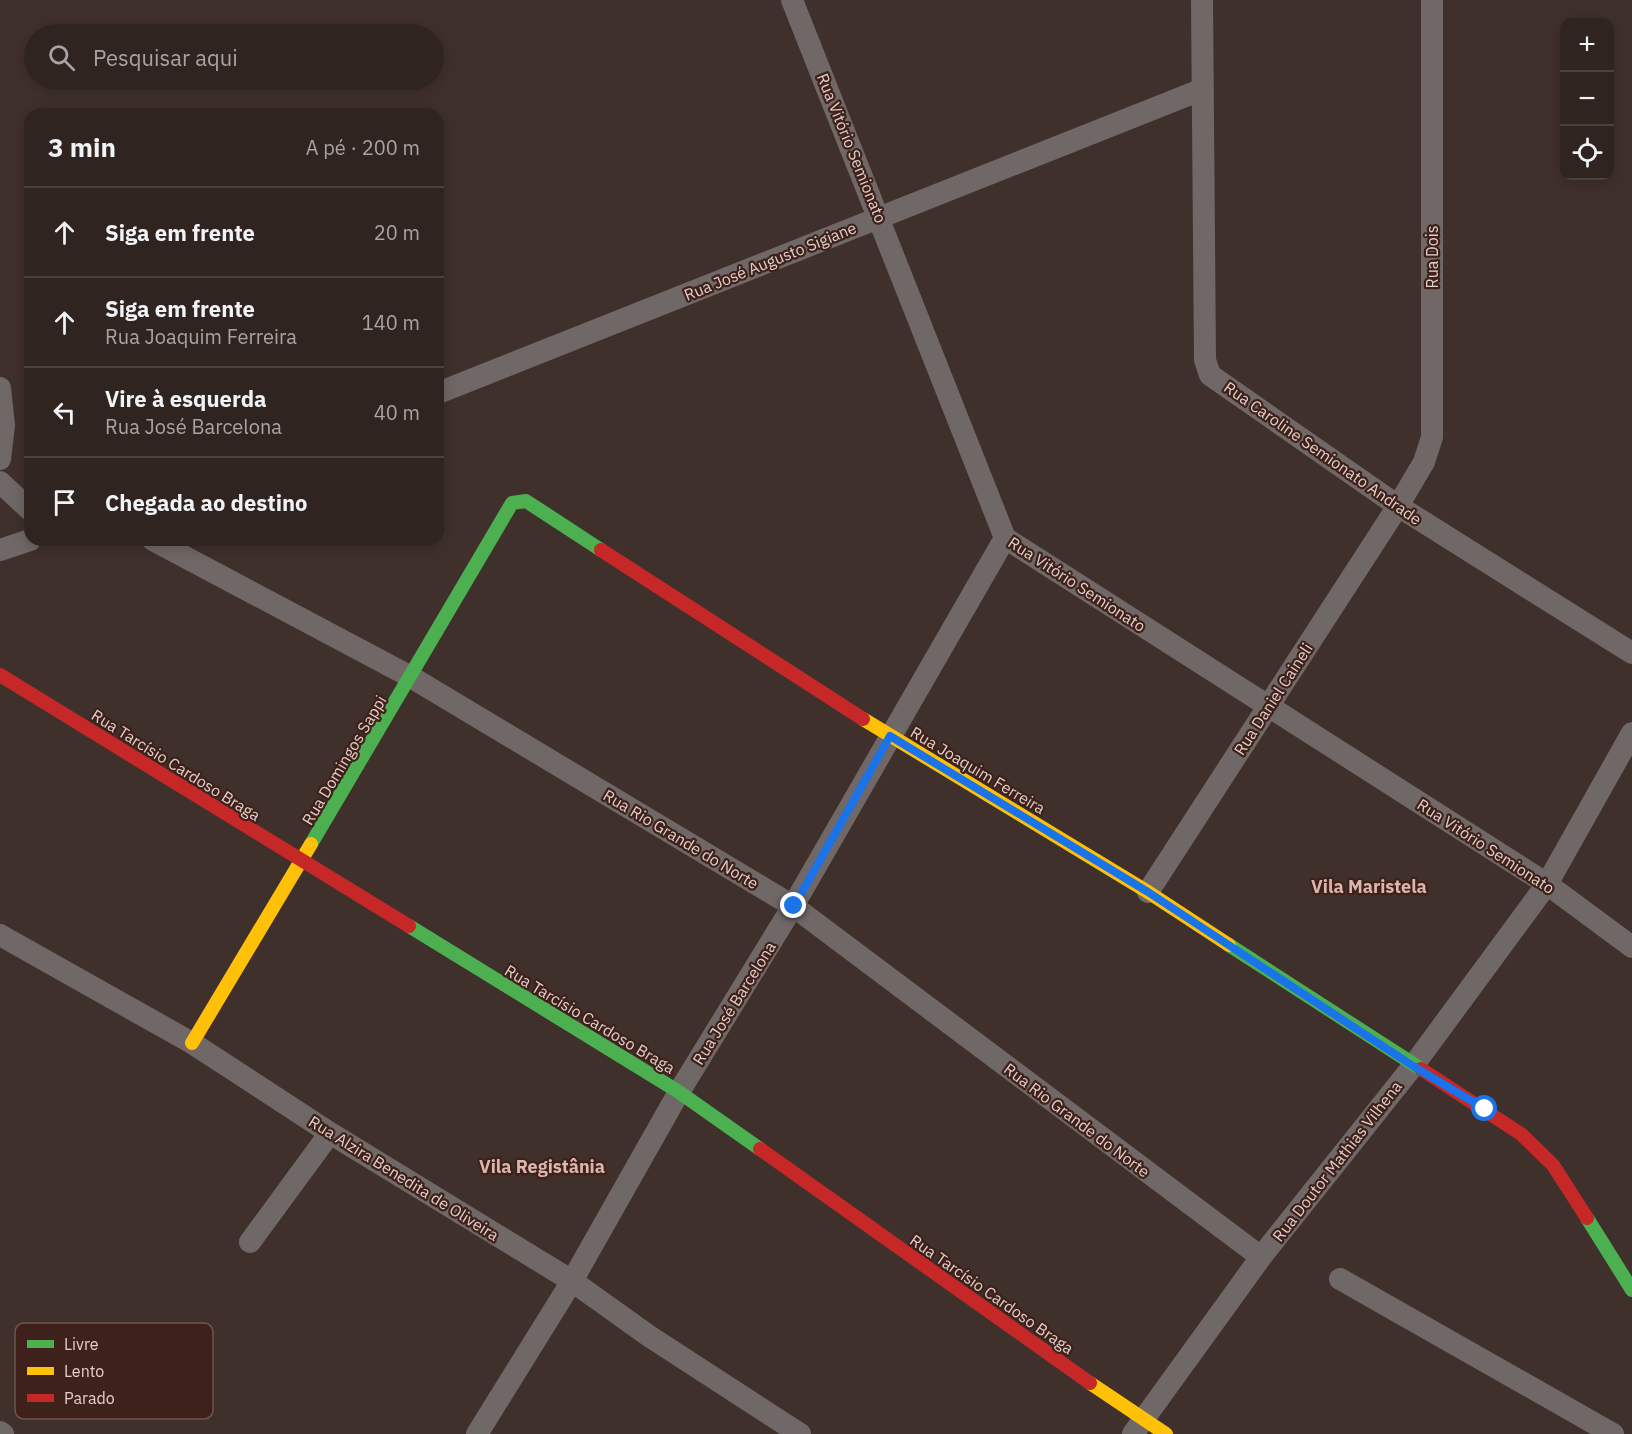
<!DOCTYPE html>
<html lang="pt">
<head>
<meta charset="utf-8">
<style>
	:root { --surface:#302421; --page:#382c2a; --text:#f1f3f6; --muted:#a8a4a5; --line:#4b413f }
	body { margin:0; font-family:"IBM Plex Sans",sans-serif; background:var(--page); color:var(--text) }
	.controls { position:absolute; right:18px; top:18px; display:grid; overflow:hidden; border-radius:12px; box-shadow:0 3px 15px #0003 }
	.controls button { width:54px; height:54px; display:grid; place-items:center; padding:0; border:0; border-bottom:2px solid var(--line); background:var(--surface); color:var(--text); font:30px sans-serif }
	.stop { position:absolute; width:18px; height:18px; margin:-14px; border:4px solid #1a73e8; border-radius:50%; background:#fff }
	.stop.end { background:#1a73e8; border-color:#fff; box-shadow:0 2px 6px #0008 }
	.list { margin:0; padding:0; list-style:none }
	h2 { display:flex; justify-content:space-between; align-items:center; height:78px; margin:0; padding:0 24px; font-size:26px }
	h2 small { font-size:20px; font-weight:400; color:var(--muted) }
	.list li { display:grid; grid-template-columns:39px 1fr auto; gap:18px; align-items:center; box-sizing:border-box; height:90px; padding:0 24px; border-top:2px solid var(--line) }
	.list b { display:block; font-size:22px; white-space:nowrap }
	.list p { margin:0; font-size:20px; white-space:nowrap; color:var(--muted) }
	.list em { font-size:20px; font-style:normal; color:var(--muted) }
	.icon { flex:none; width:33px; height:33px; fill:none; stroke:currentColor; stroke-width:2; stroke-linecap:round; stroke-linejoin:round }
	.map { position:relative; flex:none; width:1632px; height:1434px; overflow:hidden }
	.search { position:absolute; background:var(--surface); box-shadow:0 3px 15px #0003; left:24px; top:24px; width:420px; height:66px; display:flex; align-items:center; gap:15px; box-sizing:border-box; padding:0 21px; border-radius:33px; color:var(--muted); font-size:22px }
	.panel { position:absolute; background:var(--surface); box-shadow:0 3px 15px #0003; left:24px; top:108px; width:420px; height:438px; border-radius:18px }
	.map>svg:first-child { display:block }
</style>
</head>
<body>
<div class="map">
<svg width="1632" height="1434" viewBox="0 0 1632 1434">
	<rect width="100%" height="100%" fill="#40302c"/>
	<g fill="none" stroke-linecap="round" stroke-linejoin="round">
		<path stroke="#706867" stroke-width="22" d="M 792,0 L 1005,538 L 1547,884 L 1632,947
			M 1202,0 L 1205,360 L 1210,375 L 1398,506 L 1632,653
			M 0,388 L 4,425 L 0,459
			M 438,393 L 1203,89
			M 0,482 L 30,510
			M 153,540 L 411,677 L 793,906 L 1261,1257
			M 0,550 L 30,540
			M 1148,892 L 1398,506 L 1424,462 L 1432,437 L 1432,0
			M 0,935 L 192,1043 L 330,1133 L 572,1281 L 649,1336 L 800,1434
			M 250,1242 L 330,1133
			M 1340,1279 L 1613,1434
			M 0,1432 L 3,1434
			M 477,1434 L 572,1281 L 679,1092 L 793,906 L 1005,538
			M 1133,1434 L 1261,1257 L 1413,1066 L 1547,884 L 1632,733"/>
		<path stroke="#4caf50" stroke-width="14" d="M 311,844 L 512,503 L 526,501 L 601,550
			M 409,926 L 679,1092 L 760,1149
			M 1229,945 L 1421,1069
			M 1587,1218 L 1632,1290"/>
		<path stroke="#ffc107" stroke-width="14" d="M 863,719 L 1148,892 L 1229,945
			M 192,1043 L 311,844
			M 1090,1383 L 1166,1434"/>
		<path stroke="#c62828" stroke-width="14" d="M 601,550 L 863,719
			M 0,675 L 409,926
			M 1421,1069 L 1521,1134 L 1553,1165 L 1587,1218
			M 760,1149 L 1090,1383"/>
	</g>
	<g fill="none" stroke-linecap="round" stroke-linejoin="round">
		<path stroke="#1a73e8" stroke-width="8" d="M 794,906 L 890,736 L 1148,892 L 1413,1066 L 1485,1109"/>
	</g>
	<g text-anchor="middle" stroke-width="4.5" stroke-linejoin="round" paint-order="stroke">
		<g font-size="16" fill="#e3cfca" stroke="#3d211a">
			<text transform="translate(852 148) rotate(68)" y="6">Rua Vitório Semionato</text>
			<text transform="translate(1432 257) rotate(-90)" y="6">Rua Dois</text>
			<text transform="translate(770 261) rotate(-22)" y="6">Rua José Augusto Sigiane</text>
			<text transform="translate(1323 453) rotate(35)" y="6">Rua Caroline Semionato Andrade</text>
			<text transform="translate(1077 584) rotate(33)" y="6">Rua Vitório Semionato</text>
			<text transform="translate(1273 699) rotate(-57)" y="6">Rua Daniel Caineli</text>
			<text transform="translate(344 760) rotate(-59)" y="6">Rua Domingos Sappi</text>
			<text transform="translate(176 765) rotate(32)" y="6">Rua Tarcísio Cardoso Braga</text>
			<text transform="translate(978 770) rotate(31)" y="6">Rua Joaquim Ferreira</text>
			<text transform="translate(681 839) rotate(31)" y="6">Rua Rio Grande do Norte</text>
			<text transform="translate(1486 846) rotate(33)" y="6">Rua Vitório Semionato</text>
			<text transform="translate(734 1003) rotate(-58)" y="6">Rua José Barcelona</text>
			<text transform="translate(590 1019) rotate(31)" y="6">Rua Tarcísio Cardoso Braga</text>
			<text transform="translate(1077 1120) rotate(37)" y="6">Rua Rio Grande do Norte</text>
			<text transform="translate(1337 1161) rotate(-52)" y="6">Rua Doutor Mathias Vilhena</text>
			<text transform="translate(404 1178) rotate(32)" y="6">Rua Alzira Benedita de Oliveira</text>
			<text transform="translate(992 1294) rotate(35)" y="6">Rua Tarcísio Cardoso Braga</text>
		</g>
		<g font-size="18" font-weight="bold" fill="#dcb6ad" stroke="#3d211a">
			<text x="1369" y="893">Vila Maristela</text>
			<text x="542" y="1173">Vila Registânia</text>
		</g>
	</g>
	<rect x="15" y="1323" width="198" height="96" rx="9" fill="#3d211a" stroke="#6f554f" stroke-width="1.5"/>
	<rect x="27" y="1340" width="27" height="8" fill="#4caf50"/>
	<rect x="27" y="1367" width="27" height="8" fill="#ffc107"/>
	<rect x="27" y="1394" width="27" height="8" fill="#c62828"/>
	<g font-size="16" fill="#e3cfca">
		<text x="64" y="1350">Livre</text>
		<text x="64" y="1377">Lento</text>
		<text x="64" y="1404">Parado</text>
	</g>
</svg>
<div class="controls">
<button>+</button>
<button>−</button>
<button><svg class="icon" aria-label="locate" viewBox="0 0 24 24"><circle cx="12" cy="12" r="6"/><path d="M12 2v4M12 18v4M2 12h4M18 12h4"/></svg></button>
</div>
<div class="stop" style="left:1485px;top:1109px"></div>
<div class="stop end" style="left:794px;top:906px"></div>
<div class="search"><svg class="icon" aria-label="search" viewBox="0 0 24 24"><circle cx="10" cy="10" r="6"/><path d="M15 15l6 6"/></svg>Pesquisar aqui</div>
<section class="panel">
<h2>3 min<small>A pé · 200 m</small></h2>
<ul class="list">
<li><svg class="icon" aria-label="ahead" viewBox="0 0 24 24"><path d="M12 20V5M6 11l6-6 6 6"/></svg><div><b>Siga em frente</b></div><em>20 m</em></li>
<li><svg class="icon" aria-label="ahead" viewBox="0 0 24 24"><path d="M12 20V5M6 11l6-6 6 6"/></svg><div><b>Siga em frente</b><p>Rua Joaquim Ferreira</p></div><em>140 m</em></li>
<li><svg class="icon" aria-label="left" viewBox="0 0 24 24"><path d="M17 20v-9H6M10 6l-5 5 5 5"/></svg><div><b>Vire à esquerda</b><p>Rua José Barcelona</p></div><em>40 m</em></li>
<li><svg class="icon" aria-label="arrive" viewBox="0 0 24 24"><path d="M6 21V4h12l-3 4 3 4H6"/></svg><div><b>Chegada ao destino</b></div></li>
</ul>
</section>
</div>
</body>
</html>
